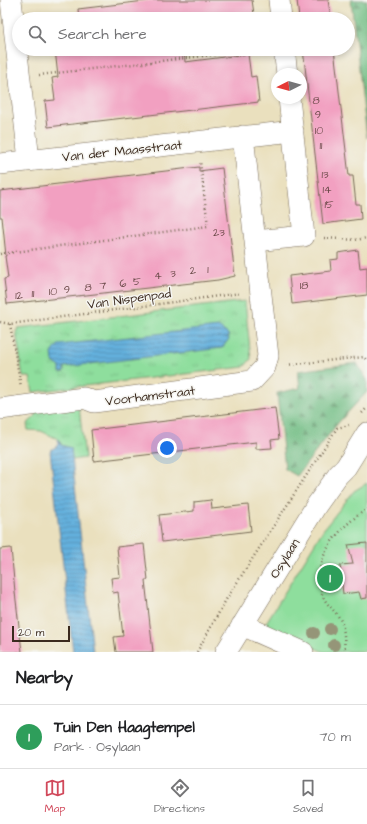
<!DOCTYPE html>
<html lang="en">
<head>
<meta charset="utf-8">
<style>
	:root { --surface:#fff; --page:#f2f2f2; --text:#202124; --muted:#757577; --line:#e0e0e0; --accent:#d1495b }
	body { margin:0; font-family:"Architects Daughter",sans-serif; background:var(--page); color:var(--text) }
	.compass { position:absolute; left:271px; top:68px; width:36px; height:36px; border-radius:50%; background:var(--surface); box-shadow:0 2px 6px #0003; rotate:264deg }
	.scale { position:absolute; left:12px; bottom:10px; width:58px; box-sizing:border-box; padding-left:4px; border:2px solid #3b2a1e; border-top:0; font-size:11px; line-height:14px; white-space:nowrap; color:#3b2a1e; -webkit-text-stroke:3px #f6f6f2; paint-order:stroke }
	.you { position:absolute; left:167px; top:448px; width:14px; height:14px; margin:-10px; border:3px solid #fff; border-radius:50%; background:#1a73e8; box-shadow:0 0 0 6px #1a73e833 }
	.badge { display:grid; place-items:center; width:26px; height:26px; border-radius:50%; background:var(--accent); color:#fff; font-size:13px; font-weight:700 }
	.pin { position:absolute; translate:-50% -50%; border:2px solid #fff; box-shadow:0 1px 4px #0006 }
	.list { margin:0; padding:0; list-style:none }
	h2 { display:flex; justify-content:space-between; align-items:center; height:52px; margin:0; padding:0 16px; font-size:17px }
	h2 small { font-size:13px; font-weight:400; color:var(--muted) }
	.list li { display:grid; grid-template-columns:26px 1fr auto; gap:12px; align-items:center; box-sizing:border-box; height:64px; padding:0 16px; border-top:1px solid var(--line) }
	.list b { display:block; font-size:15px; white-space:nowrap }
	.list p { margin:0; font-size:13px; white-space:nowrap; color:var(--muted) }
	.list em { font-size:13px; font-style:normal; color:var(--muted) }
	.icon { flex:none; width:22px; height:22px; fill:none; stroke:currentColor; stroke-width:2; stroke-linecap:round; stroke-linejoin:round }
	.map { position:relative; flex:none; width:367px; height:652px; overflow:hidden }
	.search { position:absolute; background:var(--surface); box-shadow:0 2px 6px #0003; left:12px; right:12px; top:12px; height:44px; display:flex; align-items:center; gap:10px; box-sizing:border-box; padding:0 14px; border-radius:22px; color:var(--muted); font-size:15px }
	.sheet { height:116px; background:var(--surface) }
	nav { display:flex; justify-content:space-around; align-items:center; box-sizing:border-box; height:56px; border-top:1px solid var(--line); background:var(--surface); font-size:11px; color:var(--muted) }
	nav a { display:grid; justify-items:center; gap:2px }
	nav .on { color:var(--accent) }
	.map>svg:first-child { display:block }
</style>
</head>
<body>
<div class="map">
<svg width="367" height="652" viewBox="0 0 367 652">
	<defs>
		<pattern id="grass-tufts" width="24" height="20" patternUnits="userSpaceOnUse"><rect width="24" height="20" fill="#8ede9d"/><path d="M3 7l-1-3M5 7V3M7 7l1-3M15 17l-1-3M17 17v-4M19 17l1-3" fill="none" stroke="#7bbf87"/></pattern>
		<pattern id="forest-firs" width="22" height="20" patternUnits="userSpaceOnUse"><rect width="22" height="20" fill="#72bd84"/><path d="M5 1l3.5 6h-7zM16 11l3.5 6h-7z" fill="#5f9a6b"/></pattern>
		<pattern id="water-rules" width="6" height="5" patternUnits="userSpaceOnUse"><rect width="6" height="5" fill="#64b0dd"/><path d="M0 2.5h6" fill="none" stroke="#548fb3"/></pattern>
	</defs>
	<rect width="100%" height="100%" fill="#f6f6f2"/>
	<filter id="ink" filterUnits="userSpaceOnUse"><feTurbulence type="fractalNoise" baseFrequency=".025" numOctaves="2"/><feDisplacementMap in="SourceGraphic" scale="8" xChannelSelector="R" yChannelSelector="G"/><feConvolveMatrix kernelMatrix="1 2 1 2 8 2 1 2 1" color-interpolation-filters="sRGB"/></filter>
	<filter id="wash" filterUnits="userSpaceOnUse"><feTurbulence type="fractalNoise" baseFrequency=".012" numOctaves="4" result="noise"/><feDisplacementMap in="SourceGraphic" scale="16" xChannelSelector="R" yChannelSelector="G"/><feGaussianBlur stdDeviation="0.9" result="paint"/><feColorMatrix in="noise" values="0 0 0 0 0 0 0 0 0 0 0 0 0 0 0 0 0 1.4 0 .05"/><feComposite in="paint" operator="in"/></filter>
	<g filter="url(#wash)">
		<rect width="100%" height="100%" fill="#eae0be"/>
		<path fill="url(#grass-tufts)" stroke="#64845e" d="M 245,301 L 251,359 L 244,367 L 33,392 L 30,377 L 23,377 L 16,332 L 18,328 Z
			M 79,406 L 85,458 L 72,460 L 71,449 L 61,445 L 60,440 L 41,431 L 28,430 L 27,424 L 36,416 L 35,410 Z"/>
		<path fill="url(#forest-firs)" stroke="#567451" d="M 351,0 L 367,0 L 367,138 Z
			M 357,363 L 367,380 L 367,392 L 338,423 L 297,476 L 285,469 L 277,393 L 300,388 L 298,371 Z"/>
		<path fill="#8ede9d" stroke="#64845e" d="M 367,483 L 367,651 L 324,652 L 264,626 L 323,530 L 354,491 Z"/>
		<path fill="url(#water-rules)" stroke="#506d7e" d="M 218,327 L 228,334 L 229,339 L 222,348 L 64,367 L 64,372 L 60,373 L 60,367 L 53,362 L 52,353 L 58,345 Z
			M 59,439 L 61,445 L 71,448 L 93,652 L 73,652 L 50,451 L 58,445 L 58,440 Z"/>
		<g id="blocks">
			<path fill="#f2a0c1" d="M 153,0 L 252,0 L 254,14 L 212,19 L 79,19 L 78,9 Z
				M 297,0 L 328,0 L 331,19 L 299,19 Z
				M 55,49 L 184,49 L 185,62 L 248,54 L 251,77 L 256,76 L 259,102 L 48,127 L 45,101 L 55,100 L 52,78 L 58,77 Z
				M 303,49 L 334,49 L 349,176 L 353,176 L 356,204 L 360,204 L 361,219 L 323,224 Z
				M 199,167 L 199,171 L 222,168 L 235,276 L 218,280 L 7,304 L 4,279 L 8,278 L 5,256 L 6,256 L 2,217 L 0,217 L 0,191 Z
				M 358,250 L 360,268 L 367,267 L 367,295 L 292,304 L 289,276 L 331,271 L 330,260 L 338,259 L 338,253 Z
				M 275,408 L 279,439 L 271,440 L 272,448 L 256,449 L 256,442 L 94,461 L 91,430 Z
				M 211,500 L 212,509 L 248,505 L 251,531 L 162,542 L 159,515 L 194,511 L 194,502 Z
				M 367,543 L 367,598 L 361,599 L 359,592 L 343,594 L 340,565 L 353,564 L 348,545 Z
				M 144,544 L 148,580 L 145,580 L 153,652 L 116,652 L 114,637 L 123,636 L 118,592 L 113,593 L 111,578 L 120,577 L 117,547 Z
				M 11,548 L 15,592 L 22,652 L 0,652 L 0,549 Z"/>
		</g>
	</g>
	<g filter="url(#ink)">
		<use href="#blocks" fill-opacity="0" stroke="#786a56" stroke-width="1"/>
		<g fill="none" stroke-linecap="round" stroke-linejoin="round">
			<g stroke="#786a56" stroke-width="22">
				<path id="minor" d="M 11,0 L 29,160
					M 279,0 L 281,19
					M 284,49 L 287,74
					M 0,164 L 293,131
					M 255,241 L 304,236 L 289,98
					M 0,409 L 84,398 L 94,402 L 252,381 L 265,367 L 268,356 L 243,136
					M 242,625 L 303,652
					M 226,652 L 316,506 L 338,475 L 346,467 L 367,433"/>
			</g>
			<path stroke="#786a56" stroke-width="2.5" stroke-dasharray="1 3" stroke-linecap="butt" d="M 39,75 L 264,49
				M 324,238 L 355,240 L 367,238
				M 0,254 L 208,226 L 200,161
				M 0,322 L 10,324 L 241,293
				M 10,324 L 21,387
				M 286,365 L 364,357 L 367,361
				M 362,413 L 367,408
				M 197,652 L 227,598 L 337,428 L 349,425
				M 345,652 C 344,642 345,628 340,619 C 335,610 325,604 322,594 C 310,559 339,527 367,509"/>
			<use href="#minor" stroke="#fff" stroke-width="21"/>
		</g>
		<g fill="#959578">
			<circle cx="330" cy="629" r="6"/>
			<circle cx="314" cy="633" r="6"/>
			<circle cx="334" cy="645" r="6"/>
		</g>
	</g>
	<g text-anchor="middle" stroke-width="3" stroke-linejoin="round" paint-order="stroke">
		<g font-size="11" fill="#694847">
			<text x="316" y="104">8</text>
			<text x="318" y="118">9</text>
			<text x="319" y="134">10</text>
			<text x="321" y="149">11</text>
			<text x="325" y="178">13</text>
			<text x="327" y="193">14</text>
			<text x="329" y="208">15</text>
			<text x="219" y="236">23</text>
			<text x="208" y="273">1</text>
			<text x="193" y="274">2</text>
			<text x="173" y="277">3</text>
			<text x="158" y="279">4</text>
			<text x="137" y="285">5</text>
			<text x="123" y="287">6</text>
			<text x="103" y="289">7</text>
			<text x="304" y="289">18</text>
			<text x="88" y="291">8</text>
			<text x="67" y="293">9</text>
			<text x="53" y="295">10</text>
			<text x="33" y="297">11</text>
			<text x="19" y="299">12</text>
		</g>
		<g font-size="13" fill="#3b2a1e" stroke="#f6f6f2">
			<text transform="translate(122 150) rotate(-6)" y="5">Van der Maasstraat</text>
			<text transform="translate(129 298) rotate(-8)" y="5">Van Nispenpad</text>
			<text transform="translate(150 395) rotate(-7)" y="5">Voorhamstraat</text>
			<text transform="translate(284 558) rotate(-58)" y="5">Osylaan</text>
		</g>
	</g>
</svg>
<svg class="compass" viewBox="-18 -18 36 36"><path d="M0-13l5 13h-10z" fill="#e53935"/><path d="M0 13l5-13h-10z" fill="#757577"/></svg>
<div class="scale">20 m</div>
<div class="you"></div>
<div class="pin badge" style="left:330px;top:578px;background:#2e9e5b">1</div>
<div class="search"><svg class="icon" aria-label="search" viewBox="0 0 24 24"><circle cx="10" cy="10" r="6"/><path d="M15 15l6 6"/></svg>Search here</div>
</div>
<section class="sheet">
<h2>Nearby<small></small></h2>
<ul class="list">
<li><span class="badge" style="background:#2e9e5b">1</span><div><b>Tuin Den Haagtempel</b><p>Park · Osylaan</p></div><em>70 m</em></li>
</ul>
</section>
<nav>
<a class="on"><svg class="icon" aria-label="map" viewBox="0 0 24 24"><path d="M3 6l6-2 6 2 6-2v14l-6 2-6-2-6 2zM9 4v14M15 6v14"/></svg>Map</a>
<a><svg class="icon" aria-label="directions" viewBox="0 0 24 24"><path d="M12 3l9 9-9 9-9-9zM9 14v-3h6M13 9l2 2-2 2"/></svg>Directions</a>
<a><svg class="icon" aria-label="saved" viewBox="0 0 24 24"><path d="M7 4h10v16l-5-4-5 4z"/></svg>Saved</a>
</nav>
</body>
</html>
